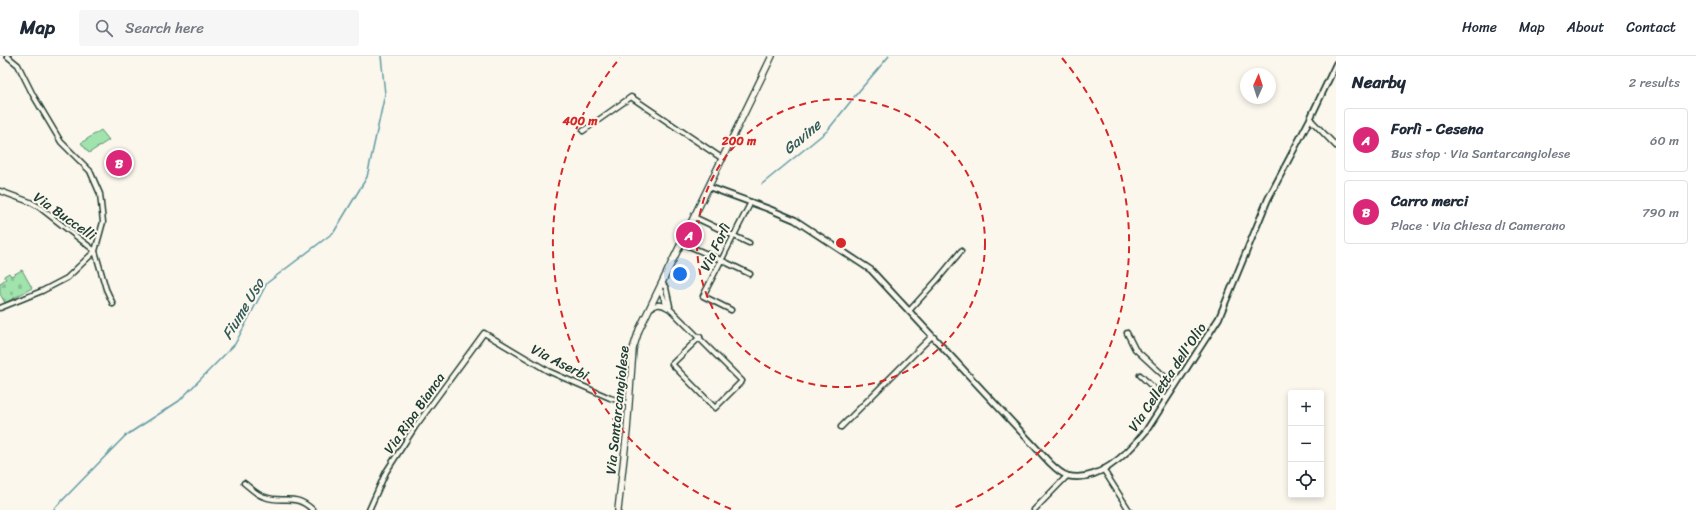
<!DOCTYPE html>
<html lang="en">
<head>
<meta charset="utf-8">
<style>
	:root { --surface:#fff; --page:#f6f6f7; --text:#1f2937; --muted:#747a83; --line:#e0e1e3; --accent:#db2777 }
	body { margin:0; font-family:Sriracha,sans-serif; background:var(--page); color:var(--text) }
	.controls { position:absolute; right:12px; bottom:12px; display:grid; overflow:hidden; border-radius:4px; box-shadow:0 2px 6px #0003 }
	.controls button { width:36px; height:36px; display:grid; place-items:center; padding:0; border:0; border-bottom:1px solid var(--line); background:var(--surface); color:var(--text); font:20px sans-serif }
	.compass { position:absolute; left:1240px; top:12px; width:36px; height:36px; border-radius:50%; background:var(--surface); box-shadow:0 2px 6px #0003; rotate:3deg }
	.you { position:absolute; left:680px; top:218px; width:14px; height:14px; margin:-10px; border:3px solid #fff; border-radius:50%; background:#1a73e8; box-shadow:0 0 0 6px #1a73e833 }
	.badge { display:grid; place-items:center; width:26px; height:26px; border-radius:50%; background:var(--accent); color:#fff; font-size:13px; font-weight:700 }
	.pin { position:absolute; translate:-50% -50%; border:2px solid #fff; box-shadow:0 1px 4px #0006 }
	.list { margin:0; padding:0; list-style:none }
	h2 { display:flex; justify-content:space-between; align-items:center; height:52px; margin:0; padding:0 16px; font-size:17px }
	h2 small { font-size:13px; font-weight:400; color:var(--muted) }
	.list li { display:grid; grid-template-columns:26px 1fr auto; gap:12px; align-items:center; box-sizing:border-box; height:64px; margin:0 8px 8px; padding:0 8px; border:1px solid var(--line); border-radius:4px }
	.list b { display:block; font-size:15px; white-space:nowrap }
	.list p { margin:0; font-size:13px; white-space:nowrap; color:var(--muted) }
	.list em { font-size:13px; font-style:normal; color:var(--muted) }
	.icon { flex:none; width:22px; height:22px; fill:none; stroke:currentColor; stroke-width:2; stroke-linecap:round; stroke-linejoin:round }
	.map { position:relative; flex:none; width:1336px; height:454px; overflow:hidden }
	header { display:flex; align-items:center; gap:24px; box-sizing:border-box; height:56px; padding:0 20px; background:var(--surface); border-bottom:1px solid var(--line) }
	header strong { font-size:19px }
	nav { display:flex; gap:22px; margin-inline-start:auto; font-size:14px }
	.search { width:280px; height:36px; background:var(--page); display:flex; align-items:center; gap:10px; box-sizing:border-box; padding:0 14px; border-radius:4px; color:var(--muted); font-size:15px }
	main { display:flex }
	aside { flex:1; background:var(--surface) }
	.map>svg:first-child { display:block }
</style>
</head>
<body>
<header>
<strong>Map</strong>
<div class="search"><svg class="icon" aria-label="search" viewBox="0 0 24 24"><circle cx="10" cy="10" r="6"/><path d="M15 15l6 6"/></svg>Search here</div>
<nav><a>Home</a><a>Map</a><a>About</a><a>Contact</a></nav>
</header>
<main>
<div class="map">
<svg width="1336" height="454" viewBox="0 0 1336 454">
	<defs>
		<pattern id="cemetery-stones" width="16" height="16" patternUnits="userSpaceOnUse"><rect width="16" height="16" fill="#a1e3ad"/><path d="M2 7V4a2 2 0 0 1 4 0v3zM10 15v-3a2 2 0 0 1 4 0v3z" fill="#8ac495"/></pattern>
	</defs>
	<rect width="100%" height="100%" fill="#fbf7ec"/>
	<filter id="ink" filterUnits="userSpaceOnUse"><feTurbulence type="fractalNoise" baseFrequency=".025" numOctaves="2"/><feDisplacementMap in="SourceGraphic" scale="8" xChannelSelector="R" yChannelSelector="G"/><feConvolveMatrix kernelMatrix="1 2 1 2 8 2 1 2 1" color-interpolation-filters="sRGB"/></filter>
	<g filter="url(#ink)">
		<path fill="url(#cemetery-stones)" stroke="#609070" d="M 22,214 L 32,232 L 5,247 L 0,238 L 0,227 L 6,223 L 4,220 L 9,217 L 11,220 Z"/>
		<path fill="#a1e3ad" stroke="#609070" d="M 101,74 L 109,84 L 89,97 L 81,87 Z"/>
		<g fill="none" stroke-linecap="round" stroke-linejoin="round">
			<path stroke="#629ba5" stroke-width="1.5" d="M 854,41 L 889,0
				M 762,128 L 827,75 L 851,45
				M 53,454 L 125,380 L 179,345 L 235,288 L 267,227 L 334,176 L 367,121 L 385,38 L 381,0"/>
			<g stroke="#1f3d34" stroke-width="7">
				<path id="minor" d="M 1310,63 L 1336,90
					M 583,75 L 631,41 L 723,103
					M 0,135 L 30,146 L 39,151 L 95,195
					M 694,161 L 749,187
					M 682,187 L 721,204 L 750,218
					M 95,195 L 106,233 L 113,248
					M 662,227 L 666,232 L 670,250
					M 660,233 L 666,248 L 670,253 L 742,325 L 715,352 L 672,308 L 700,281
					M 0,252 L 42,235 L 67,222 L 95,195 L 103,166 L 100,138 L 90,115 L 61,86 L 33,39 L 18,9 L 7,0
					M 649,253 C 656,248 661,247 668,252
					M 731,254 L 703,240 L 751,146
					M 909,255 L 938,223 L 961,195
					M 1127,277 L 1135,293 L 1175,330
					M 1140,319 L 1166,344
					M 841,371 L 932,280
					M 1103,413 L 1129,454
					M 244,427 C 251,432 256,439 265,441 C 284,448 294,436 313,454
					M 369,454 L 386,416 L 415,371 L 484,277 L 548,315 L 610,342 L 629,348
					M 1034,454 L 1067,420"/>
			</g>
			<g stroke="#1f3d34" stroke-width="8">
				<path id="tertiary" d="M 709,131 L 769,153 L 795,164 L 871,214 L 1050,407 C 1055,412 1061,418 1068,420 C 1099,427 1129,396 1146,375 L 1219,262 L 1268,143 L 1310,63 L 1336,8"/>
			</g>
			<g stroke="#1f3d34" stroke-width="8">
				<path id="secondary" d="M 618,454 L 627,375 L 633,293 L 639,274 L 772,0"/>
			</g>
			<use href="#minor" stroke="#fbf7ec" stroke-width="4"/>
			<use href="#tertiary" stroke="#fbf7ec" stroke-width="4.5"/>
			<use href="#secondary" stroke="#fbf7ec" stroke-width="5.5"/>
		</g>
	</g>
	<g fill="none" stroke="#d62828" stroke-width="2" stroke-dasharray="7 5">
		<circle cx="841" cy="187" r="144"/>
		<path d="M731 453A288 288 0 0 1 620 2M1062 2A288 288 0 0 1 951 453"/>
	</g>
	<g text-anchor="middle" stroke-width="4" stroke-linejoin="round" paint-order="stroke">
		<g font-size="14" fill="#1f3d34" stroke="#fbf7ec">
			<text transform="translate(65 160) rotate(35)" y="5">Via Buccelli</text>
			<text transform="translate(715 191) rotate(-64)" y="5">Via Forlì</text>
			<text transform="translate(560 306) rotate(27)" y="5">Via Aserbi</text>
			<text transform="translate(1167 321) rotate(-56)" y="5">Via Celletta dell'Olio</text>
			<text transform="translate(617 354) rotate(-84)" y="5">Via Santarcangiolese</text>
			<text transform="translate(414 357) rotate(-55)" y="5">Via Ripa Bianca</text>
		</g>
		<g font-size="15" font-style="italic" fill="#355c5a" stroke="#fbf7ec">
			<text transform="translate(802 81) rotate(-40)" y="5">Gavine</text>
			<text transform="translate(243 253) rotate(-59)" y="5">Fiume Uso</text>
		</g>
	</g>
	<circle cx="841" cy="187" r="6" fill="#d62828" stroke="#fbf7ec" stroke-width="2"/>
	<g font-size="12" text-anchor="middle" font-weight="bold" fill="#d62828" stroke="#fbf7ec" stroke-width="4" stroke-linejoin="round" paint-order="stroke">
		<text x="580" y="69">400 m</text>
		<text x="739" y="89">200 m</text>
	</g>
</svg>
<div class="controls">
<button>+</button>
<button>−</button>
<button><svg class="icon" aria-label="locate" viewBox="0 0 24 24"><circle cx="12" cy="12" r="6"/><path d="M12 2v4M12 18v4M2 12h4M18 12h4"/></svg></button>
</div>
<svg class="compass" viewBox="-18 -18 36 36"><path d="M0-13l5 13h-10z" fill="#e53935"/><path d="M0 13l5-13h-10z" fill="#747a83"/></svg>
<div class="you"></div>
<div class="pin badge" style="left:689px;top:179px">A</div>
<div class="pin badge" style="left:119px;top:107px">B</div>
</div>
<aside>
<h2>Nearby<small>2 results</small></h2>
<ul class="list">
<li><span class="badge">A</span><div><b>Forlì - Cesena</b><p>Bus stop · Via Santarcangiolese</p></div><em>60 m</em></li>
<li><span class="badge">B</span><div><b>Carro merci</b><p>Place · Via Chiesa di Camerano</p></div><em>790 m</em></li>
</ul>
</aside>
</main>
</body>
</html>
